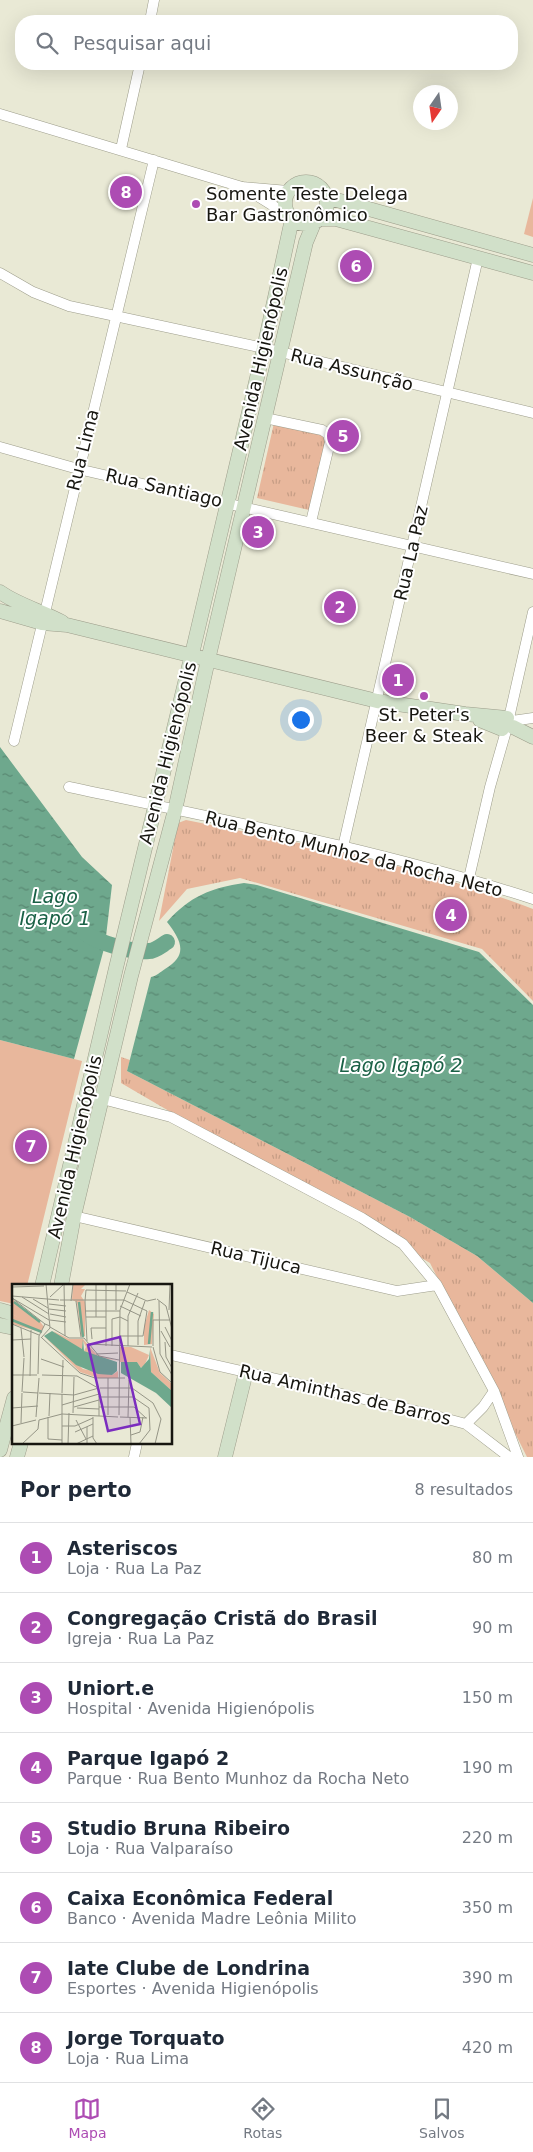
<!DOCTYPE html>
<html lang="pt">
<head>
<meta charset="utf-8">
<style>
	:root { --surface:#fff; --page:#f2f2f3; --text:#1f2937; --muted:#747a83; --line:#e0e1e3; --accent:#ad4cb3 }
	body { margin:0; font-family:"DejaVu Sans",sans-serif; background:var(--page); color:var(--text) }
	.compass { position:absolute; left:413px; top:85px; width:45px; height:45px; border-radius:50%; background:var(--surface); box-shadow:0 5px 20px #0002; rotate:193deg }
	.you { position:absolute; left:300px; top:719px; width:18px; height:18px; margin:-12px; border:4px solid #fff; border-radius:50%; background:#1a73e8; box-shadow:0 0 0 8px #1a73e833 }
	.badge { display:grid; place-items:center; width:32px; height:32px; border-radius:50%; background:var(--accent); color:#fff; font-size:16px; font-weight:700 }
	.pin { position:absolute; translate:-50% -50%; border:2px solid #fff; box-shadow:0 1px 5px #0006 }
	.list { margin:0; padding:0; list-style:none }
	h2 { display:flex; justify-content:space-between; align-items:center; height:65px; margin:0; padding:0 20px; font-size:21px }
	h2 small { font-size:16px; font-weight:400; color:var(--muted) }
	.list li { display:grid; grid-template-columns:32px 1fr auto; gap:15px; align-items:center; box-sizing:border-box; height:70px; padding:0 20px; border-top:1px solid var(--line) }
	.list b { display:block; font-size:19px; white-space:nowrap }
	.list p { margin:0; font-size:16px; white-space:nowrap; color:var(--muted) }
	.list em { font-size:16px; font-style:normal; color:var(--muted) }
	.icon { flex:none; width:28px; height:28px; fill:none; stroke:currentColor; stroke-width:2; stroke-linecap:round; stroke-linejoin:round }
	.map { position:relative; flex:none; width:533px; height:1457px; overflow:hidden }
	.search { position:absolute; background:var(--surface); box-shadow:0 5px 20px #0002; left:15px; right:15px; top:15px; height:55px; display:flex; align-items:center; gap:12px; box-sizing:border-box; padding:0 18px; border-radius:20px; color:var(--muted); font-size:19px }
	.sheet { height:625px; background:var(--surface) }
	nav { display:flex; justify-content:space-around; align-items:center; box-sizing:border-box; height:70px; border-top:1px solid var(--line); background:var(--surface); font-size:14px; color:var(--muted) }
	nav a { display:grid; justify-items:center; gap:2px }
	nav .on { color:var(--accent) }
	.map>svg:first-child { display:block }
</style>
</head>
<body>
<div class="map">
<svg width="533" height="1457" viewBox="0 0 533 1457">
	<defs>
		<pattern id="park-tufts" width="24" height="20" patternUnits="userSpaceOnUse" patternTransform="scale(1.25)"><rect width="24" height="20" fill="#e8b79c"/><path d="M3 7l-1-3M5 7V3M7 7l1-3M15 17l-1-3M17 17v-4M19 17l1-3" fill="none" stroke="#c69d85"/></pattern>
		<pattern id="water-ripples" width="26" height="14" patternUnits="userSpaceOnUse" patternTransform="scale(1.25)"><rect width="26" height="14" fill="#6ea88d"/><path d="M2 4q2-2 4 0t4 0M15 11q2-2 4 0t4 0" fill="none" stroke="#598872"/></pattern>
	</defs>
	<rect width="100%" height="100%" fill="#e9e9d5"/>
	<path fill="url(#park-tufts)" d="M 274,423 L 327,436 L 309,510 L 257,498 Z
		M 186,820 C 303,843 421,866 533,909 L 533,1001 L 482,949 L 240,878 L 187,889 L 159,921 L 178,823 Z
		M 121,1057 L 130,1060 L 127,1071 L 410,1217 L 477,1256 L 533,1303 L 533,1457 L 527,1457 L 430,1263 L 121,1083 Z"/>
	<path fill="#e8b79c" d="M 533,198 L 533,237 L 524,234 Z
		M 0,1040 L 82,1061 L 27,1286 L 14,1286 L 14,1304 L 0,1301 Z"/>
	<path fill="url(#water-ripples)" d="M 0,747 L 82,857 L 112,885 L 105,945 L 74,1059 L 0,1040 Z
		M 244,883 L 257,885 L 479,952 L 533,1005 L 533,1303 L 477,1256 L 410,1217 L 127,1071 L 151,977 C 157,976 160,972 165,969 C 189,955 181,940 167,922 C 190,896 211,888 244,883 Z"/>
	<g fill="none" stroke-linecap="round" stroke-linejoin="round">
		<path stroke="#6ea88d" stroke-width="16" d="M 85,933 C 99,943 132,953 149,951 C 155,951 162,945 167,942"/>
		<g stroke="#9d9d8b" stroke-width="11">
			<path id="street" d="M 150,21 L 154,0
				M 0,114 L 242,187 L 288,191
				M 121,149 L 140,64
				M 243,187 L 288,215
				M 0,273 L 33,292 L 69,306 L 264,348 L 533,413
				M 265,418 L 322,430 L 328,434 L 330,442 L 311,522
				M 0,447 L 78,469 L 533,574
				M 509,718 L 533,612
				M 512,721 L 533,718
				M 14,741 L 154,160
				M 69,787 C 224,820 382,850 533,899
				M 343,847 L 478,258
				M 469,878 L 490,787 L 506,731
				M 87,1095 L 171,1117 L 362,1218 L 403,1244 L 437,1285 L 494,1391 L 518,1457
				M 74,1216 L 397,1291 L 437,1285
				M 171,1355 L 425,1413 L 466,1424 L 509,1457
				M 466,1424 L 483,1407 L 494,1391
				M 134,1457 L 137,1443"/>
		</g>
		<g stroke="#9d9d8b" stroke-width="15">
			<path id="secondary" d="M285 203a21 21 0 1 1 42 0a21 21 0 1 1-42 0Z
				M 326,197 L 533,255
				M 320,219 L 336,219 L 533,273
				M 0,592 C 18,605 42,611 62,622
				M 0,611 L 42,623 L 67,625 L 377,701 L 465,714 L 507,718
				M 480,720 L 502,729
				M 513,727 L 533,737
				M 42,1286 L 116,968 L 192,654 L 264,348 L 292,219
				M 61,1286 L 74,1216 L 131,976 L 175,810 L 208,660 L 306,242 L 314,223
				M 0,1310 L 14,1314
				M 0,1325 L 14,1328
				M 0,1450 L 14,1398
				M 17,1457 L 21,1443
				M 225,1457 L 246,1372"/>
		</g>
		<use href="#street" stroke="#fff" stroke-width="10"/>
		<use href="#secondary" stroke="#d1e0c9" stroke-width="14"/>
	</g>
	<g fill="#ad4cb3" stroke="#fff" stroke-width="2">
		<circle cx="196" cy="204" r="5"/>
		<circle cx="424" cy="696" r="5"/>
	</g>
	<g text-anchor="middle" stroke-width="4" stroke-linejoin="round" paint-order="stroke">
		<g font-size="18" fill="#171610" stroke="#fff" text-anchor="start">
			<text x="206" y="200">Somente Teste Delega<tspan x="206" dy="21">Bar Gastronômico</tspan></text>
			<text x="424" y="721" text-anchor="middle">St. Peter's<tspan x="424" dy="21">Beer &amp; Steak</tspan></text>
		</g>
		<g font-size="18" fill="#171610" stroke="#fff">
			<text transform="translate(261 359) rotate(-77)" y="6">Avenida Higienópolis</text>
			<text transform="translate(352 370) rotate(14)" y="6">Rua Assunção</text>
			<text transform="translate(83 450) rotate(-76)" y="6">Rua Lima</text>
			<text transform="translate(164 488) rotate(13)" y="6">Rua Santiago</text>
			<text transform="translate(411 553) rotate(-77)" y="6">Rua La Paz</text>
			<text transform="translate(168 753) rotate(-76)" y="6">Avenida Higienópolis</text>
			<text transform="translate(354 854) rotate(14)" y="6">Rua Bento Munhoz da Rocha Neto</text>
			<text transform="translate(75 1147) rotate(-77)" y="6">Avenida Higienópolis</text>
			<text transform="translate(256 1258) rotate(13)" y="6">Rua Tijuca</text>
			<text transform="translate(345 1395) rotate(13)" y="6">Rua Aminthas de Barros</text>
		</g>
		<g font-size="19" font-style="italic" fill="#1a6146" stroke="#fff">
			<text x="55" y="903">Lago<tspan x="55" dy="22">Igapó 1</tspan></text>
			<text x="401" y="1072">Lago Igapó 2</text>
		</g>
	</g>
	<g transform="translate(12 1284)">
		<rect width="160" height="160" fill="#e9e9d5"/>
		<path d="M 0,30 L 28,44 L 28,48 L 0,40 Z" fill="#e8b79c"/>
		<path d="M 61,0 L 73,1 L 69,5 L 73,5 L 69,12 L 73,18 L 73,52 L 69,52 L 65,18 L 60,16 ZM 0,15 L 27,36 L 32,43 L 29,47 L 0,30 ZM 137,26 L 142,30 L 140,60 L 132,61 L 132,43 ZM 41,47 L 57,55 L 71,55 L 85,71 L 106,77 L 82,72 L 72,67 L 74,63 L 71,57 L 70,65 L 48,54 ZM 32,52 L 71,85 L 100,91 L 106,87 L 106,94 L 86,94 L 68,88 ZM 138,63 L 148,89 L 160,100 L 160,107 L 139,88 Z" fill="#e8b79c"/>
		<path d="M 108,63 L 119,63 L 137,71 L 133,80 L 129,84 L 125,78 L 108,78 Z" fill="#e8b79c"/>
		<path d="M 40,47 L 70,65 L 71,55 L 72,67 L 105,78 L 105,87 L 100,91 L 86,90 L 64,81 L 32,52 ZM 138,66 L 139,88 L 160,107 L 160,124 L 144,109 L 109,89 L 109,78 L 125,78 L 129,84 L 137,75 Z" fill="#6ea88d"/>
		<path fill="none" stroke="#6ea88d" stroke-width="2.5" d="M 2,18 L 28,38M 67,18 L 71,53M 0,36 L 30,48M 137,60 L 140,28"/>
		<path fill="none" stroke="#959586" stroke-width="1" d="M 52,0 L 53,52M 84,0 L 84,33M 94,0 L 94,62M 104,0 L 104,26M 0,3 L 32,2M 115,8 L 135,17 L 144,15M 0,12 L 47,16M 10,13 L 37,30M 38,13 L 52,0M 0,14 L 37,36M 0,14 L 33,40M 21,15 L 36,24M 145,15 L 154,22 L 160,45M 48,16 L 112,16M 59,17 L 61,0M 64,17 L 69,53M 73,17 L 75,57M 73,17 L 74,6 L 114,7M 147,17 L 148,70 L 160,91M 37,20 L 54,22M 108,22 L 129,32M 37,25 L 54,27M 157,26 L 158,0M 74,27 L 108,27M 38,30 L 54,33M 74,33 L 94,33M 38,36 L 54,38M 0,40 L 27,51M 38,43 L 57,54 L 72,54 L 87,72 L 107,76M 153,43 L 160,57M 9,44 L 12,73M 149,47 L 158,63M 107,52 L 131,52 L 135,27 L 112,16M 29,54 L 38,44 L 34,0M 30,54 L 68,89 L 83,94 L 113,94M 80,55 L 79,44 L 94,44M 0,56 L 19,55M 153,58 L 154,73 L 160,84M 76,60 L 140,63M 126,61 L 126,37 L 133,17M 100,62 L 100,35 L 108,33 L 116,37M 116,62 L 116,32 L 126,9M 141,62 L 141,36 L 158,36M 141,63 L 148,88 L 160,99M 84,70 L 106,69M 29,75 L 52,83M 26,90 L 27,52 L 33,40 L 38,42M 0,91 L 25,91M 30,91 L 65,92 L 86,104M 18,92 L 19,46M 96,94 L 96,131M 88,104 L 120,104 L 141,119 L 149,135 L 143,160M 10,108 L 12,74M 11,108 L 26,109M 27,109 L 62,111 L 87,104M 50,109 L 51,76M 87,113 L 121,113 L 137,124 L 138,146 L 127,160M 50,121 L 87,110M 62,123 L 87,116M 87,123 L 122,123 L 134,134M 0,124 L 26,122M 65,124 L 87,125M 61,129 L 62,93M 107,131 L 108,26 L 118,0M 37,132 L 38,109M 87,132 L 87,112M 24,133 L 27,94M 36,133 L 36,155 L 50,156M 81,133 L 81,154 L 85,160M 108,133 L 135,134M 116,133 L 117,96M 118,133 L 119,160M 27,136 L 50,130 L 106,133M 64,136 L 74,155M 9,139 L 10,109M 0,142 L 24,136M 50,142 L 63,142 L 81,134M 63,148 L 81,140M 119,151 L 128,148 L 131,133M 10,160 L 26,145 L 27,136M 50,160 L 50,110M 56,160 L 57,129M 64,160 L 81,152M 75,160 L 75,143"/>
		<path fill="#7b2cbf" fill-opacity="0.15" stroke="#7b2cbf" stroke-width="2.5" d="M 108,53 L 128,140 L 96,147 L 76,61 Z"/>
		<rect width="160" height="160" fill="none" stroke="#171610" stroke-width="2.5"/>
	</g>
</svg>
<svg class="compass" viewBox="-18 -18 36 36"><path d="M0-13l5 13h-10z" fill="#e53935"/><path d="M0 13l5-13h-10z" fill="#747a83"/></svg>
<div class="you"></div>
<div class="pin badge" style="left:398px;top:680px">1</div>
<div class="pin badge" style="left:340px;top:607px">2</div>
<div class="pin badge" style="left:258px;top:532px">3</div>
<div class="pin badge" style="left:451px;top:915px">4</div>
<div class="pin badge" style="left:343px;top:436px">5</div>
<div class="pin badge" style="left:356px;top:266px">6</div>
<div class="pin badge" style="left:31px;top:1146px">7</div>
<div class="pin badge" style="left:126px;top:192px">8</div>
<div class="search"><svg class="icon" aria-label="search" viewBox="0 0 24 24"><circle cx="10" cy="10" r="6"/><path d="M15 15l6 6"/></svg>Pesquisar aqui</div>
</div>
<section class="sheet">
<h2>Por perto<small>8 resultados</small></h2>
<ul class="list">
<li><span class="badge">1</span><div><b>Asteriscos</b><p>Loja · Rua La Paz</p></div><em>80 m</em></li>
<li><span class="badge">2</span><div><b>Congregação Cristã do Brasil</b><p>Igreja · Rua La Paz</p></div><em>90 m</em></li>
<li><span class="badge">3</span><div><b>Uniort.e</b><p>Hospital · Avenida Higienópolis</p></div><em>150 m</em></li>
<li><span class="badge">4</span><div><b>Parque Igapó 2</b><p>Parque · Rua Bento Munhoz da Rocha Neto</p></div><em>190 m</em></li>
<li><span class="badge">5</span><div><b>Studio Bruna Ribeiro</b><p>Loja · Rua Valparaíso</p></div><em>220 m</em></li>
<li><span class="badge">6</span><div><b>Caixa Econômica Federal</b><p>Banco · Avenida Madre Leônia Milito</p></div><em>350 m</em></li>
<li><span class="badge">7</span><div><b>Iate Clube de Londrina</b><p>Esportes · Avenida Higienópolis</p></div><em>390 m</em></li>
<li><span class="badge">8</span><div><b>Jorge Torquato</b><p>Loja · Rua Lima</p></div><em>420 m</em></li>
</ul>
</section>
<nav>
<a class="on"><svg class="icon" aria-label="map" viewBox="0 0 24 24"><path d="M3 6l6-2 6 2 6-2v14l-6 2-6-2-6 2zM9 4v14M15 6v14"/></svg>Mapa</a>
<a><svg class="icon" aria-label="directions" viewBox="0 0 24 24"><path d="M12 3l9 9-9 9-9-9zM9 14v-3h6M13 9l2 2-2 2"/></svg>Rotas</a>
<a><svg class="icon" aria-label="saved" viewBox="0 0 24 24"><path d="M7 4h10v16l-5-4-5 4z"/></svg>Salvos</a>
</nav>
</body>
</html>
